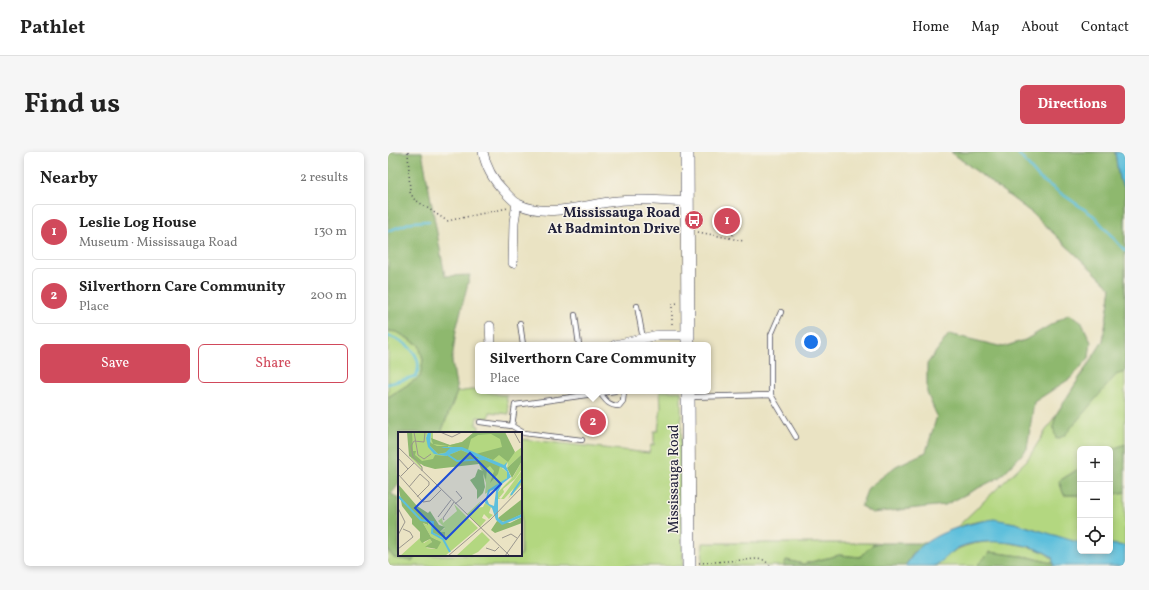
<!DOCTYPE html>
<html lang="en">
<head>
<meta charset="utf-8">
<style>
	:root { --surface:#fff; --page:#f6f6f6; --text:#222; --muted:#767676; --line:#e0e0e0; --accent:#d1495b }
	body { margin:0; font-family:Vollkorn,serif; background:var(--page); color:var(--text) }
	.controls { position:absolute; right:12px; bottom:12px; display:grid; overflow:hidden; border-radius:6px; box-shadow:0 2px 6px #0003 }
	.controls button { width:36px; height:36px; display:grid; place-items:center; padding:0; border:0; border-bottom:1px solid var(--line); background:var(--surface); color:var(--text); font:20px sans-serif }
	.you { position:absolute; left:423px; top:190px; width:14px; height:14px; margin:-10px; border:3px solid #fff; border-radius:50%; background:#1a73e8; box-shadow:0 0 0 6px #1a73e833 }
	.badge { display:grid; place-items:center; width:26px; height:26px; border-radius:50%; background:var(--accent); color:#fff; font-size:13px; font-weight:700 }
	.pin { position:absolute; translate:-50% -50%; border:2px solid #fff; box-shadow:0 1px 4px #0006 }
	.popup { position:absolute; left:87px; top:190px; width:236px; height:52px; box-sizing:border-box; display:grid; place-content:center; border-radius:6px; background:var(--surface); filter:drop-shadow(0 1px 3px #0005); font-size:13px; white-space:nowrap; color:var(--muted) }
	.popup b { font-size:15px; color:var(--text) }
	.popup::after { content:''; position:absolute; left:50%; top:100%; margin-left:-8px; border:8px solid transparent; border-top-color:var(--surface) }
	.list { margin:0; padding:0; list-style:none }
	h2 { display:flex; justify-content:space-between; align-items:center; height:52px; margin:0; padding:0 16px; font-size:17px }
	h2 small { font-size:13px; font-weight:400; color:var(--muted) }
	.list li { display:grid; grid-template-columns:26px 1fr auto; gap:12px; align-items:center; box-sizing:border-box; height:56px; margin:0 8px 8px; padding:0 8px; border:1px solid var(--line); border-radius:6px }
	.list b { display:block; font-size:15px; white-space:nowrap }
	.list p { margin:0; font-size:13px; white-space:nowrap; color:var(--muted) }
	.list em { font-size:13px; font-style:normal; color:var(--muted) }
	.actions { display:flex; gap:8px; padding:12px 16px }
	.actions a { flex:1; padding:9px 0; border:1px solid var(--accent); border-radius:6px; text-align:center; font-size:14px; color:var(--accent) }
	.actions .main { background:var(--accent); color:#fff }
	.icon { flex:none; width:22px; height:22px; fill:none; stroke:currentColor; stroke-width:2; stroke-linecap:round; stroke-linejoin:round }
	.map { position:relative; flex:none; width:737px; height:414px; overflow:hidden; border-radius:6px }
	header { display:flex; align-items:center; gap:24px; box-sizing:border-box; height:56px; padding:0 20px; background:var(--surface); border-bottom:1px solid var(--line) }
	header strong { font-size:19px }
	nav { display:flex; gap:22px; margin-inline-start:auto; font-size:14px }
	.intro { display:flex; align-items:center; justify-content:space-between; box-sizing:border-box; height:96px; padding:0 24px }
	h1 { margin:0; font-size:28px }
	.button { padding:10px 18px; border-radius:6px; background:var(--accent); color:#fff; font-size:14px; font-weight:700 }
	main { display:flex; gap:24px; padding:0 24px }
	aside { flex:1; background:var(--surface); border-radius:6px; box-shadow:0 2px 6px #0003 }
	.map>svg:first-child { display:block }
</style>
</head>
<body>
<header>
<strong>Pathlet</strong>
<nav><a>Home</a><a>Map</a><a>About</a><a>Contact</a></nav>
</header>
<div class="intro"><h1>Find us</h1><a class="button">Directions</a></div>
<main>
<aside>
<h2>Nearby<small>2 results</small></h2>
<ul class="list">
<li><span class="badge">1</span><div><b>Leslie Log House</b><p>Museum · Mississauga Road</p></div><em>130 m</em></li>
<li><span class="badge">2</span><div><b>Silverthorn Care Community</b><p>Place</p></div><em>200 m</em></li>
</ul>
<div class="actions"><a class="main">Save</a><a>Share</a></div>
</aside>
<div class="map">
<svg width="737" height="414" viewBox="0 0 737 414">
	<rect width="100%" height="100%" fill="#f7f3e8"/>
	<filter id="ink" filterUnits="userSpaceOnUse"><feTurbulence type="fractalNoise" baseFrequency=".025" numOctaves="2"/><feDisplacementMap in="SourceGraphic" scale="8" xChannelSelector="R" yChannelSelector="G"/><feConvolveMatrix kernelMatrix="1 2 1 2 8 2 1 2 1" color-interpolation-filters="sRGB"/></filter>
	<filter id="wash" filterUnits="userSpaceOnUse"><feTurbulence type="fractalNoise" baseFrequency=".012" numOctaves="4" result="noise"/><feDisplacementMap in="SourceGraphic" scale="16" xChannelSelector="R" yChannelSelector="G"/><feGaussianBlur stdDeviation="0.9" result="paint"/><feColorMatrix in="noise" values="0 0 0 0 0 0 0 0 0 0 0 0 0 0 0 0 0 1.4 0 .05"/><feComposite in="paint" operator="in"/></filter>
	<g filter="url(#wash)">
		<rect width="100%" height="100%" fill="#eae3c3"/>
		<path fill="#b3d780" stroke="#6a7c5e" d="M 563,0 L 737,0 L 737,310 L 722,310 L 722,297 L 692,297 L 692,316 L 671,329 L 676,343 L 692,343 L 692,391 C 684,390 676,386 668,384 C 630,372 608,360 568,376 L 639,308 L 715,189 L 723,136 L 644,61 Z
			M 0,179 L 9,180 L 31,193 L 35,208 L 33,225 L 0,245 Z
			M 90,237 L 90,239 C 101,239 108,243 118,243 L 121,262 L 102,260 L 101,266 L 89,265 L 88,273 L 91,274 L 90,281 L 55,281 L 54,278 L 69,240 Z
			M 272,239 L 293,239 L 295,414 L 0,414 L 0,398 L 6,406 L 25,409 L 27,403 L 133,403 L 133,287 L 261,301 L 263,293 L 266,293 L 266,279 L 270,279 L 273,255 Z
			M 737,340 L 737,394 L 722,392 L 722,343 Z
			M 612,389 C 628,393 661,395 667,412 L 641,405 L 602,400 L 588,414 L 546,414 C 570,393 581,391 612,389 Z
			M 315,391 L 491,391 L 484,393 L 473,405 L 451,403 L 415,412 L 399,408 L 396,414 L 314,414 Z"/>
		<path fill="#8eb86e" stroke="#586d54" d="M 0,0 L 34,0 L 57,124 L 82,123 L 68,178 L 64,209 L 69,240 L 54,278 L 55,281 L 11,281 L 11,332 L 3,342 L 11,346 L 11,403 L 27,403 L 25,409 L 6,406 L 0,398 L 0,245 L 32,225 L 35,208 L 31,193 L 9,180 L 0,179 Z
			M 563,0 L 727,0 L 731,27 L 737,36 L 737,220 L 728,223 L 676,284 L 668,287 L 665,274 L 669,261 L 715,189 L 723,136 L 644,61 Z
			M 681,162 L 693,169 L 703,190 L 701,206 L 683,226 L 646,250 L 639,297 L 612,325 L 557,353 L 484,361 L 473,354 L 480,336 L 508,314 L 538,300 L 549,264 L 539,241 L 539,212 L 561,182 L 615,195 L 637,188 Z
			M 737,292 L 737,340 L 722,343 L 722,298 Z
			M 692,316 L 692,343 L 676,343 L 671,329 Z
			M 491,391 L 540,391 L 527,399 L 517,414 L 396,414 L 398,408 L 415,412 L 451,403 L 472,405 L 484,393 Z
			M 602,400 L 641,405 L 667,412 L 666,414 L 588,414 Z"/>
		<path fill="#5dbfdc" stroke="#40708c" d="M 727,0 L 737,0 L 737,36 L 731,27 Z
			M 606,367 L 627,371 L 692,391 L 692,399 L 722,399 L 722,392 L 737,394 L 737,414 L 666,414 L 664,405 C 645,390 595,385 572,395 C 564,398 552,413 545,414 C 536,414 525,414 517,414 C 521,409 524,404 528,399 C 546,380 581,371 606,367 Z"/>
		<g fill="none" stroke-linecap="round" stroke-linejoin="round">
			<path stroke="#5dbfdc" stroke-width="2.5" d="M 629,0 L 651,26 L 706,64 L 737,99
				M 0,79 L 24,70 L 41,69
				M 0,184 C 18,189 37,204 28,224 L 0,232"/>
		</g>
	</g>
	<g filter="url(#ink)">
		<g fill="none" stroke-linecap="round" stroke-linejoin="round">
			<g stroke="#403f4f" stroke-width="6">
				<path id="service" d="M 249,154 L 255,187
					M 187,163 L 191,193
					M 132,171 L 135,193
					M 212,241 C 218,249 221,254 231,254 L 235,249 L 236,239
					M 383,243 L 408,285
					M 300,245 L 383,243 L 383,183 L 393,160
					M 92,270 L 124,274 L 136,281 L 194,288
					M 124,274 L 127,253 L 227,239"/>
			</g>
			<g stroke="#403f4f" stroke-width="10">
				<path id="minor" d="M 95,0 C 98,16 105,28 116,39 C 120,43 125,49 130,52 C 161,67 197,52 229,49 C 252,46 276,49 299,50
					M 125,111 L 126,70 L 129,51
					M 102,174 L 103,193
					M 227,193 L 270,183 L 300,183"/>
			</g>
			<g stroke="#403f4f" stroke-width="14">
				<path id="secondary" d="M 299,0 L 300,193
					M 300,239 L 301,414"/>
			</g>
			<path stroke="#403f4f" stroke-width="1.5" stroke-dasharray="1 3" stroke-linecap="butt" d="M 20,0 L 22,40 L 26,47 L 59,69 L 120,56
				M 310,80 L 356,89
				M 342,86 L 347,80 L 347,76 L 344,73
				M 284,176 L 284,152 L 290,151
				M 311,411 L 369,407 L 376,408 L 383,414"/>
			<use href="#service" stroke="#fff" stroke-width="4.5"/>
			<use href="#minor" stroke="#fff" stroke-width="9"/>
			<use href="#secondary" stroke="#fff" stroke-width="13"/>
		</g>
	</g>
	<defs>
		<g id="bus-disc" transform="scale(1)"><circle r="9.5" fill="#d1495b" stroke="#f7f3e8"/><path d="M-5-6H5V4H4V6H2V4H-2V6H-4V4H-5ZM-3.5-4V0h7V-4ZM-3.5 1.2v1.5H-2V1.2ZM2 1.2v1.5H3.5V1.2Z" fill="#fff"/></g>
	</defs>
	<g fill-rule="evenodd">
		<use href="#bus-disc" x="306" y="68"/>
	</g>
	<g text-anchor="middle" stroke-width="3" stroke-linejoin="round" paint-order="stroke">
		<g font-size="14" font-weight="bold" fill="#22223b" stroke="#f7f3e8" text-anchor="end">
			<text x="292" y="65">Mississauga Road<tspan x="292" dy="16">At Badminton Drive</tspan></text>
		</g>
		<g font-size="14" fill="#22223b" stroke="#f7f3e8">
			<text transform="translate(285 327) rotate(-90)" y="5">Mississauga Road</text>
		</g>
	</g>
	<g transform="translate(10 280)">
		<rect width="124" height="124" fill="#eae3c3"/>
		<path d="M 12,0 L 30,0 L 28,6 L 32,14 L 33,0 L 35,0 L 35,10 L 52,13 L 64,10 L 80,0 L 106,0 L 114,19 L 116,21 L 124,15 L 124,22 L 109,36 L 110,31 L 104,36 L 109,40 L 109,46 L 87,62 L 88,51 L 81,32 L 22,32 L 25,38 L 13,26 ZM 124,29 L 124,37 L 117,47 L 105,57 L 106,60 L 101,66 L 103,67 L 124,38 L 124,45 L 119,51 L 124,46 L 124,52 L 110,67 L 116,56 L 106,67 L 99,67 L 100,60 L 115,45 ZM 83,69 L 79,76 L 85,75 L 87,71 L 93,75 L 91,81 L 95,83 L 91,87 L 86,82 L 84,86 L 88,88 L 82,95 L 69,82 ZM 56,72 L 80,96 L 47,124 L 2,124 L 22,106 L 26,111 L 32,107 L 34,110 L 28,116 L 37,117 L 39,108 L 33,105 L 25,91 L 29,93 L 31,89 L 35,89 L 35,101 L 42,103 L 42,100 L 47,96 L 40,89 L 44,86 L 45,91 L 59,79 ZM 84,100 L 92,108 L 80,120 L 72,124 L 58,124 Z" fill="#b3d780"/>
		<path d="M 9,0 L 14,0 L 15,19 L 18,19 L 17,23 L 24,29 L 35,27 L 37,23 L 48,24 L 63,18 L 102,34 L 100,42 L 92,51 L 96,39 L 92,34 L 89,36 L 88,48 L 85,41 L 87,55 L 85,61 L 79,67 L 79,58 L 72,48 L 77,45 L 80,37 L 85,39 L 81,32 L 37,37 L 26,34 L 11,24 ZM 76,0 L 107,0 L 117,20 L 110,30 L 101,23 L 95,28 L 78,22 L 104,15 L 102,7 L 93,2 L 80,3 L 73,7 L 70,18 L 50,14 L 50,15 L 45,16 L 53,16 L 50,20 L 40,22 L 32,14 L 31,8 L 33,11 L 39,14 L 50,14 L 35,12 L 33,6 L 52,13 L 64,10 ZM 124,22 L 124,29 L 114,46 L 109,36 ZM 0,52 L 19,74 L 30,81 L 32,79 L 41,93 L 47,95 L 42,100 L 47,100 L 47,106 L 35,101 L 35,89 L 30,90 L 30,93 L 25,91 L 33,105 L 43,110 L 39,117 L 27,115 L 34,110 L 32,107 L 24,111 L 22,108 L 22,100 L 14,92 L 14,87 L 4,74 ZM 124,67 L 124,82 L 108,90 L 102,89 L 100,86 ZM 124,85 L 124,91 L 97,101 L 93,98 L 99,89 L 112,91 Z" fill="#8eb86e"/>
		<path d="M 30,0 L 33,0 L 32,14 L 40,22 L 47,21 L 52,16 L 46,16 L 43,15 L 64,15 L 106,33 L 109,30 L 108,34 L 113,45 L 104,52 L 100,60 L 100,86 L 105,90 L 124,82 L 124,85 L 104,93 L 98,88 L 94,76 L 87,71 L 90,58 L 109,46 L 109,40 L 105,36 L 63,18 L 48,24 L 36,22 L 30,15 L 28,6 ZM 97,57 L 98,59 L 96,74 L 91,72 L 89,67 L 92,59 Z" fill="#5dbfdc" fill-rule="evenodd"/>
		<path fill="none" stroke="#5dbfdc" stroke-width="2" d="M 50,23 L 59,29 L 86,27M 113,63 L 124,47M 0,64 L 23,88 L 35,90 L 34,101 L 45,107 L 52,120"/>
		<path fill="none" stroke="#9a968d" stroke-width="1" d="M 16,0 L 20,23 L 26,27 L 33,22M 42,0 L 54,5 L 64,0M 116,0 L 122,11M 16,9 L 13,14 L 15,25 L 24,35 L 24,39M 16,9 L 26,10 L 27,0M 0,15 L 112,124M 0,26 L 10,37M 0,42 L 25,70 L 32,69 L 43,58M 3,44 L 16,31M 11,55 L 22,42 L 31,50 L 31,53 L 19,65M 57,72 L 64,66 L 58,59M 0,76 L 7,90 L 0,103M 40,85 L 53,68M 46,88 L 45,86 L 56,70M 104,106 L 113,102 L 119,106M 88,116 L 97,119 L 101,115M 0,117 L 15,105 L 12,100 L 5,97M 50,124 L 92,88 L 124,55M 107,124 L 124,100"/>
		<path fill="#1d4ed8" fill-opacity="0.15" stroke="#1d4ed8" stroke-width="2" d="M 72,21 L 103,52 L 48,107 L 17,76 Z"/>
		<rect width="124" height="124" fill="none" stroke="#22223b" stroke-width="2"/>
	</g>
</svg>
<div class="controls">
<button>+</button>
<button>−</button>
<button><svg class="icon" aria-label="locate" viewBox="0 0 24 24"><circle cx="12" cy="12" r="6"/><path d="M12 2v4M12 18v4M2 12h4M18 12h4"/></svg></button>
</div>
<div class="you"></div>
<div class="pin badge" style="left:339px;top:69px">1</div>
<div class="pin badge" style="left:205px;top:270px">2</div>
<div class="popup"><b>Silverthorn Care Community</b>Place</div>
</div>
</main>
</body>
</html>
